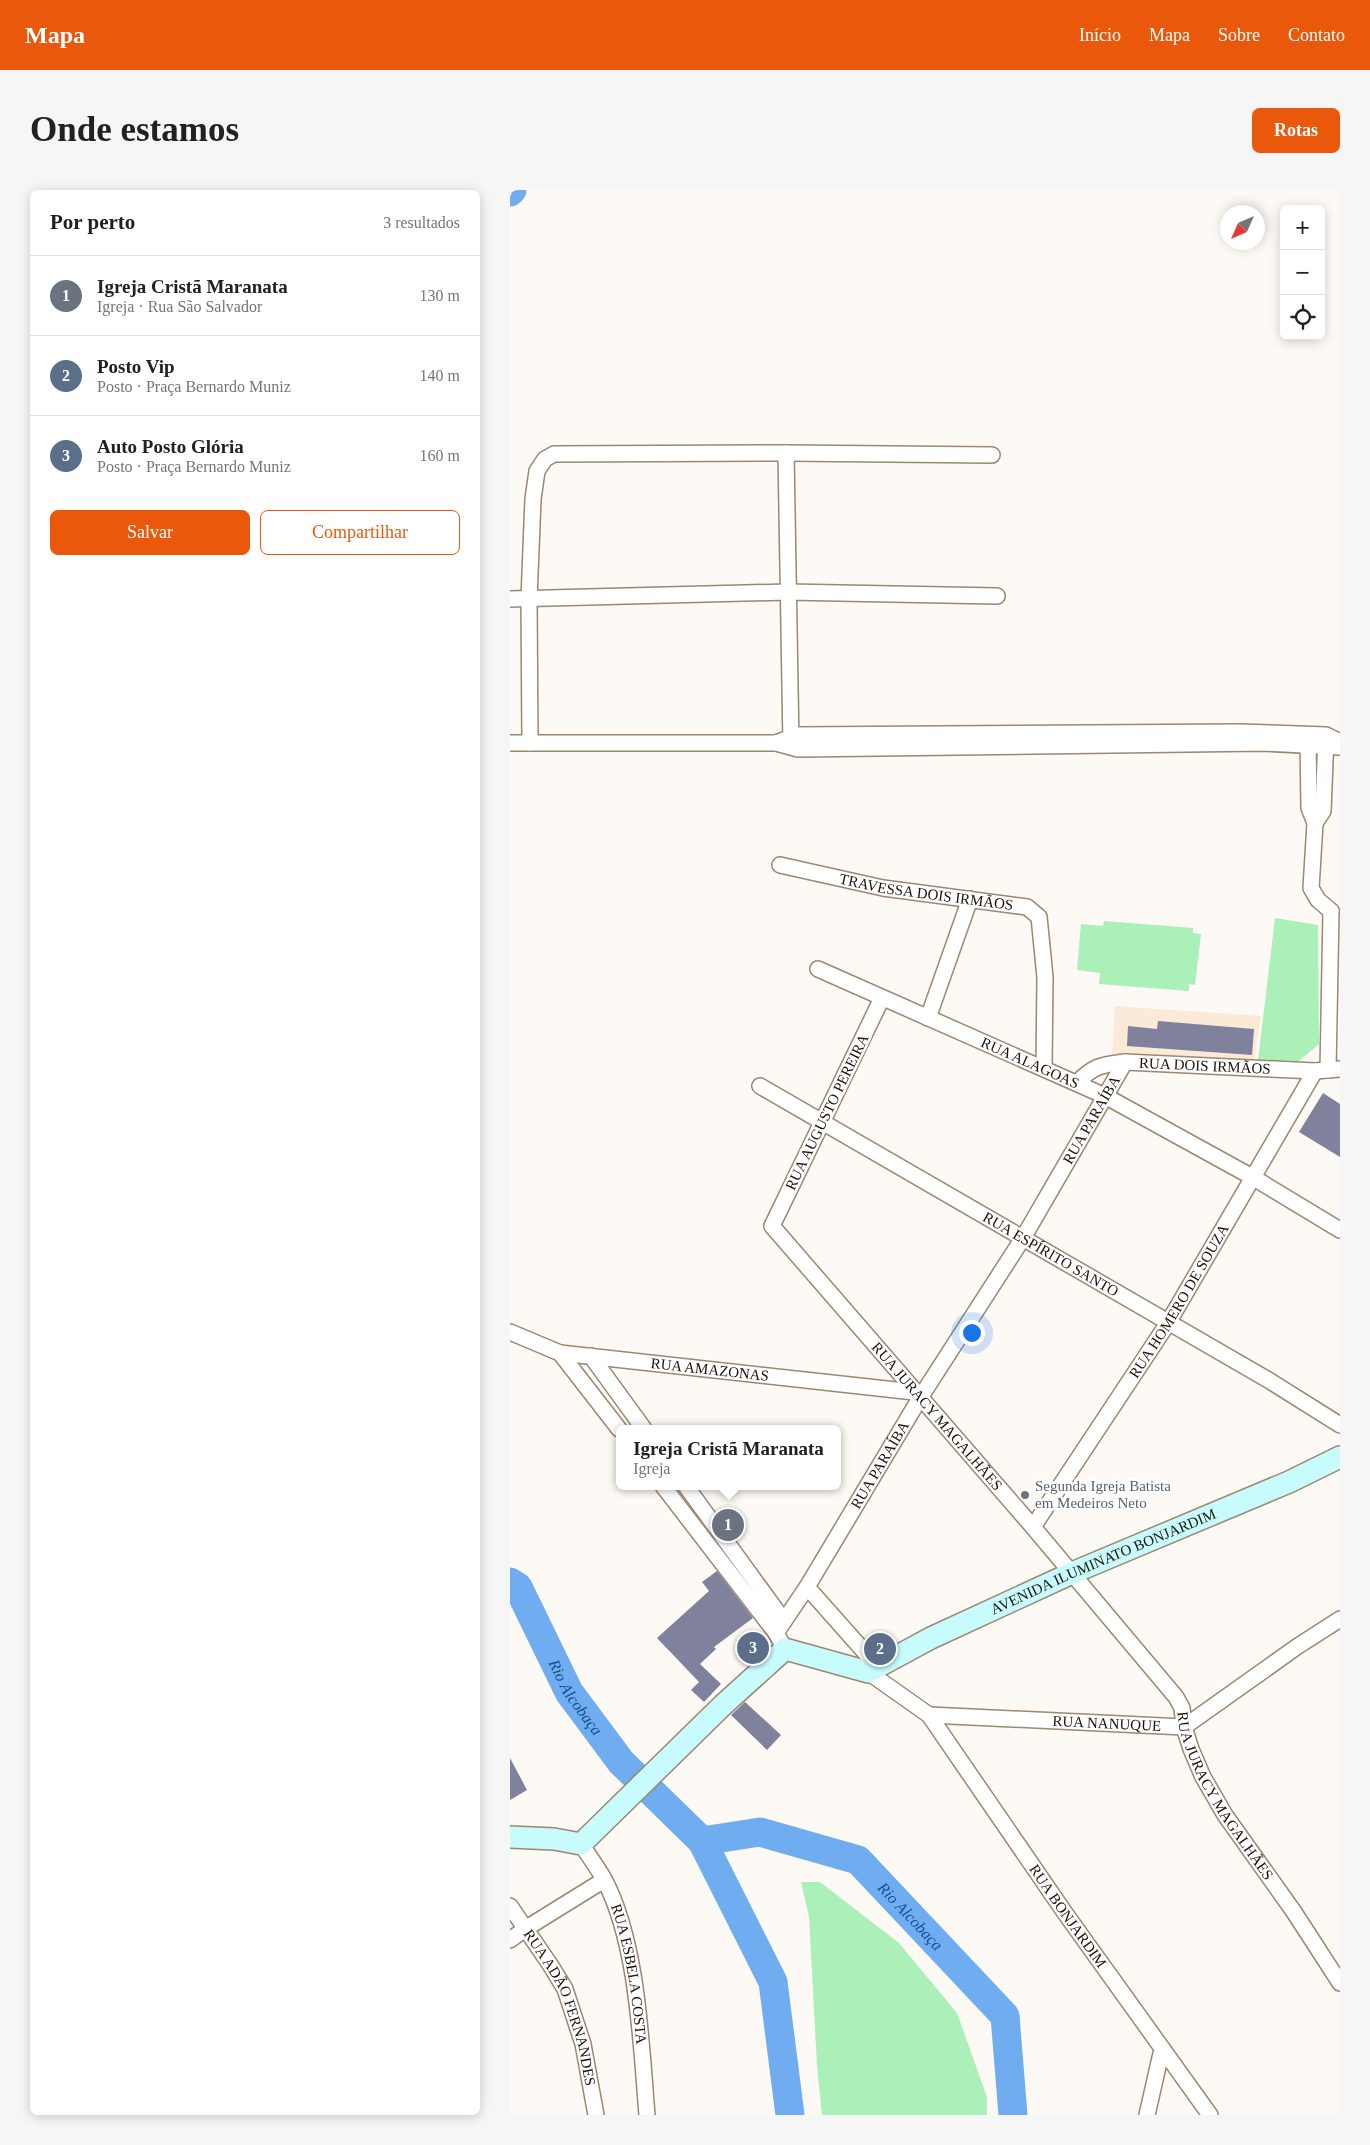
<!DOCTYPE html>
<html lang="pt">
<head>
<meta charset="utf-8">
<style>
	:root { --surface:#fff; --page:#f6f6f6; --text:#202124; --muted:#757577; --line:#e0e0e0; --accent:#ea580c }
	body { margin:0; font-family:"Times New Roman",serif; background:var(--page); color:var(--text) }
	.controls { position:absolute; right:15px; top:15px; display:grid; overflow:hidden; border-radius:8px; box-shadow:0 2px 12px #0003 }
	.controls button { width:45px; height:45px; display:grid; place-items:center; padding:0; border:0; border-bottom:1px solid var(--line); background:var(--surface); color:var(--text); font:25px sans-serif }
	.compass { position:absolute; left:710px; top:15px; width:45px; height:45px; border-radius:50%; background:var(--surface); box-shadow:0 2px 12px #0003; rotate:225deg }
	.you { position:absolute; left:461px; top:1142px; width:18px; height:18px; margin:-12px; border:4px solid #fff; border-radius:50%; background:#1a73e8; box-shadow:0 0 0 8px #1a73e833 }
	.badge { display:grid; place-items:center; width:32px; height:32px; border-radius:50%; background:var(--accent); color:#fff; font-size:16px; font-weight:700 }
	.pin { position:absolute; translate:-50% -50%; border:2px solid #fff; box-shadow:0 1px 5px #0006 }
	.popup { position:absolute; left:106px; top:1235px; width:225px; height:65px; box-sizing:border-box; display:grid; place-content:center; border-radius:8px; background:var(--surface); filter:drop-shadow(0 1px 4px #0005); font-size:16px; white-space:nowrap; color:var(--muted) }
	.popup b { font-size:19px; color:var(--text) }
	.popup::after { content:''; position:absolute; left:50%; top:100%; margin-left:-10px; border:10px solid transparent; border-top-color:var(--surface) }
	.list { margin:0; padding:0; list-style:none }
	h2 { display:flex; justify-content:space-between; align-items:center; height:65px; margin:0; padding:0 20px; font-size:21px }
	h2 small { font-size:16px; font-weight:400; color:var(--muted) }
	.list li { display:grid; grid-template-columns:32px 1fr auto; gap:15px; align-items:center; box-sizing:border-box; height:80px; padding:0 20px; border-top:1px solid var(--line) }
	.list b { display:block; font-size:19px; white-space:nowrap }
	.list p { margin:0; font-size:16px; white-space:nowrap; color:var(--muted) }
	.list em { font-size:16px; font-style:normal; color:var(--muted) }
	.actions { display:flex; gap:10px; padding:15px 20px }
	.actions a { flex:1; padding:11px 0; border:1px solid var(--accent); border-radius:8px; text-align:center; font-size:18px; color:var(--accent) }
	.actions .main { background:var(--accent); color:#fff }
	.icon { flex:none; width:28px; height:28px; fill:none; stroke:currentColor; stroke-width:2; stroke-linecap:round; stroke-linejoin:round }
	.map { position:relative; flex:none; width:830px; height:1925px; overflow:hidden; border-radius:8px }
	header { display:flex; align-items:center; gap:30px; box-sizing:border-box; height:70px; padding:0 25px; background:var(--accent); color:#fff }
	header strong { font-size:24px }
	nav { display:flex; gap:28px; margin-inline-start:auto; font-size:18px }
	.intro { display:flex; align-items:center; justify-content:space-between; box-sizing:border-box; height:120px; padding:0 30px }
	h1 { margin:0; font-size:35px }
	.button { padding:12px 22px; border-radius:8px; background:var(--accent); color:#fff; font-size:18px; font-weight:700 }
	main { display:flex; gap:30px; padding:0 30px }
	aside { flex:1; background:var(--surface); border-radius:8px; box-shadow:0 2px 12px #0003 }
	.map>svg:first-child { display:block }
</style>
</head>
<body>
<header>
<strong>Mapa</strong>
<nav><a>Início</a><a>Mapa</a><a>Sobre</a><a>Contato</a></nav>
</header>
<div class="intro"><h1>Onde estamos</h1><a class="button">Rotas</a></div>
<main>
<aside>
<h2>Por perto<small>3 resultados</small></h2>
<ul class="list">
<li><span class="badge" style="background:#6b7280">1</span><div><b>Igreja Cristã Maranata</b><p>Igreja · Rua São Salvador</p></div><em>130 m</em></li>
<li><span class="badge" style="background:#5c6f8a">2</span><div><b>Posto Vip</b><p>Posto · Praça Bernardo Muniz</p></div><em>140 m</em></li>
<li><span class="badge" style="background:#5c6f8a">3</span><div><b>Auto Posto Glória</b><p>Posto · Praça Bernardo Muniz</p></div><em>160 m</em></li>
</ul>
<div class="actions"><a class="main">Salvar</a><a>Compartilhar</a></div>
</aside>
<div class="map">
<svg width="830" height="1925" viewBox="0 0 830 1925">
	<rect width="100%" height="100%" fill="#fdf9f4"/>
	<path fill="#fbead7" d="M 605,816 L 751,826 L 744,870 L 602,864 Z"/>
	<path fill="#abefb9" d="M 765,728 L 808,735 L 809,854 L 789,871 L 748,870 Z
		M 594,731 L 683,738 L 683,743 L 691,744 L 685,795 L 679,794 L 679,801 L 589,794 L 590,783 L 567,780 L 571,734 L 593,736 Z
		M 291,1692 L 310,1692 L 389,1753 L 447,1823 L 477,1907 L 477,1925 L 312,1925 L 307,1876 L 299,1727 Z"/>
	<g fill="none" stroke-linecap="round" stroke-linejoin="round">
		<g stroke="#6fadf0" stroke-width="29">
			<path d="M 0,2 L 2,0"/>
			<path id="s1" d="M 0,1392 L 8,1397 L 59,1502 L 111,1572 L 192,1651 L 250,1642 L 348,1670 L 495,1826 L 503,1925"/>
			<path d="M 192,1651 L 263,1792 L 280,1925"/>
		</g>
	</g>
	<path fill="#80819d" d="M 648,831 L 744,839 L 742,865 L 617,856 L 618,836 L 647,839 Z
		M 813,903 L 830,914 L 830,967 L 789,942 Z
		M 207,1381 L 243,1428 L 204,1457 L 206,1459 L 190,1474 L 211,1494 L 194,1512 L 181,1500 L 189,1492 L 147,1448 L 199,1401 L 192,1392 Z
		M 235,1512 L 271,1545 L 257,1560 L 221,1525 Z
		M 0,1568 L 17,1600 L 0,1610 Z"/>
	<g fill="none" stroke-linecap="round" stroke-linejoin="round">
		<g stroke="#9c8771" stroke-width="18">
			<g id="street">
				<path d="M 276,263 L 281,555"/>
				<path d="M 0,409 L 277,402 L 487,406"/>
				<path d="M 798,547 L 799,618 L 805,633 L 801,698 L 808,710 L 821,721"/>
				<path d="M 0,553 L 266,553 L 288,559 L 753,553 L 830,557"/>
				<path d="M 20,553 L 19,409 L 23,309 L 27,281 L 35,269 L 44,264 L 276,263 L 482,265"/>
				<path d="M 266,553 L 287,545 L 730,542 L 816,545 L 830,552"/>
				<path d="M 805,633 L 813,621 L 816,547"/>
				<path id="s2" d="M 270,675 L 373,698 L 517,717 L 529,727 L 535,787 L 534,878"/>
				<path id="s3" d="M 308,779 L 595,906 L 744,988 L 830,1040"/>
				<path id="s4" d="M 372,808 L 262,1036 L 523,1337 L 666,1507 L 672,1518 L 674,1537 L 681,1559 L 693,1587 L 715,1625 L 784,1722 L 830,1793"/>
				<path d="M 418,828 L 460,709"/>
				<path d="M 818,880 L 821,721"/>
				<path id="s5" d="M 567,893 C 584,875 592,875 615,872 L 805,881 L 830,879"/>
				<path id="s6" d="M 250,896 L 760,1191 L 830,1235"/>
				<path id="s7" d="M 0,1142 L 50,1163 L 404,1202"/>
				<path d="M 50,1163 L 109,1239"/>
				<path d="M 81,1166 L 134,1239"/>
				<path d="M 153,1296 L 266,1443"/>
				<path d="M 176,1296 L 274,1431"/>
				<path id="s8" d="M 523,1337 L 658,1133 L 805,881"/>
				<path d="M 297,1397 L 368,1477"/>
				<path id="s9" d="M 275,1459 L 266,1443 L 297,1397 L 410,1208 L 513,1048 L 615,872"/>
				<path id="s10" d="M 358,1482 L 419,1525 L 555,1723 L 700,1925"/>
				<path id="s11" d="M 419,1525 L 674,1537 L 788,1456 L 830,1429"/>
				<path id="s12" d="M 71,1654 C 79,1666 87,1677 94,1689 C 128,1753 131,1854 137,1925"/>
				<path id="s13" d="M 0,1716 L 41,1776 L 55,1799 L 73,1854 L 86,1925"/>
				<path d="M 0,1750 L 15,1739 L 94,1690"/>
				<path d="M 637,1925 L 652,1859"/>
			</g>
		</g>
		<g stroke="#9c8771" stroke-width="24">
			<g id="secondary">
				<path id="s14" d="M 0,1647 L 44,1649 L 71,1654 L 213,1515 L 275,1459 L 358,1482 L 421,1448 L 562,1383 L 779,1292 L 830,1267"/>
			</g>
		</g>
		<use href="#street" stroke="#fff" stroke-width="15"/>
		<use href="#secondary" stroke="#c8fbfb" stroke-width="21"/>
	</g>
	<circle fill="#6b7280" stroke="#fff" stroke-width="2" cx="515" cy="1305" r="5"/>
	<g text-anchor="middle" stroke-width="5" stroke-linejoin="round" paint-order="stroke">
		<g font-size="15" fill="#1c140b" stroke="#fff">
			<text dy="5" stroke="none"><textPath href="#s2" startOffset="149">TRAVESSA DOIS IRMÃOS</textPath></text>
			<text dy="5" stroke="none"><textPath href="#s3" startOffset="232">RUA ALAGOAS</textPath></text>
			<text dy="5" stroke="none"><textPath href="#s5" startOffset="134">RUA DOIS IRMÃOS</textPath></text>
			<text transform="translate(317 922) rotate(-64)" y="5">RUA AUGUSTO PEREIRA</text>
			<text dy="5" stroke="none"><textPath href="#s9" startOffset="621">RUA PARAÍBA</textPath></text>
			<text dy="5" stroke="none"><textPath href="#s6" startOffset="336">RUA ESPÍRITO SANTO</textPath></text>
			<text dy="5" stroke="none"><textPath href="#s8" startOffset="269">RUA HOMERO DE SOUZA</textPath></text>
			<text dy="5" stroke="none"><textPath href="#s7" startOffset="205">RUA AMAZONAS</textPath></text>
			<text dy="5" stroke="none"><textPath href="#s4" startOffset="505">RUA JURACY MAGALHÃES</textPath></text>
			<text dy="5" stroke="none"><textPath href="#s9" startOffset="216">RUA PARAÍBA</textPath></text>
			<text dy="5" stroke="none"><textPath href="#s14" startOffset="700">AVENIDA ILUMINATO BONJARDIM</textPath></text>
			<text dy="5" stroke="none"><textPath href="#s11" startOffset="178">RUA NANUQUE</textPath></text>
			<text dy="5" stroke="none"><textPath href="#s4" startOffset="985">RUA JURACY MAGALHÃES</textPath></text>
			<text dy="5" stroke="none"><textPath href="#s10" startOffset="319">RUA BONJARDIM</textPath></text>
			<text dy="5" stroke="none"><textPath href="#s12" startOffset="141">RUA ESBELA COSTA</textPath></text>
			<text dy="5" stroke="none"><textPath href="#s13" startOffset="115">RUA ADÃO FERNANDES</textPath></text>
		</g>
		<g font-size="15" fill="#5b616d" stroke="#fff" text-anchor="start">
			<text x="525" y="1301">Segunda Igreja Batista<tspan x="525" dy="17">em Medeiros Neto</tspan></text>
		</g>
		<g font-size="16" font-style="italic" fill="#0e528f" stroke="#fff">
			<text dy="6" stroke="none"><textPath href="#s1" startOffset="134">Rio Alcobaça</textPath></text>
			<text dy="6" stroke="none"><textPath href="#s1" startOffset="564">Rio Alcobaça</textPath></text>
		</g>
	</g>
</svg>
<div class="controls">
<button>+</button>
<button>−</button>
<button><svg class="icon" aria-label="locate" viewBox="0 0 24 24"><circle cx="12" cy="12" r="6"/><path d="M12 2v4M12 18v4M2 12h4M18 12h4"/></svg></button>
</div>
<svg class="compass" viewBox="-18 -18 36 36"><path d="M0-13l5 13h-10z" fill="#e53935"/><path d="M0 13l5-13h-10z" fill="#757577"/></svg>
<div class="you"></div>
<div class="pin badge" style="left:218px;top:1335px;background:#6b7280">1</div>
<div class="popup"><b>Igreja Cristã Maranata</b>Igreja</div>
<div class="pin badge" style="left:370px;top:1459px;background:#5c6f8a">2</div>
<div class="pin badge" style="left:243px;top:1458px;background:#5c6f8a">3</div>
</div>
</main>
</body>
</html>
